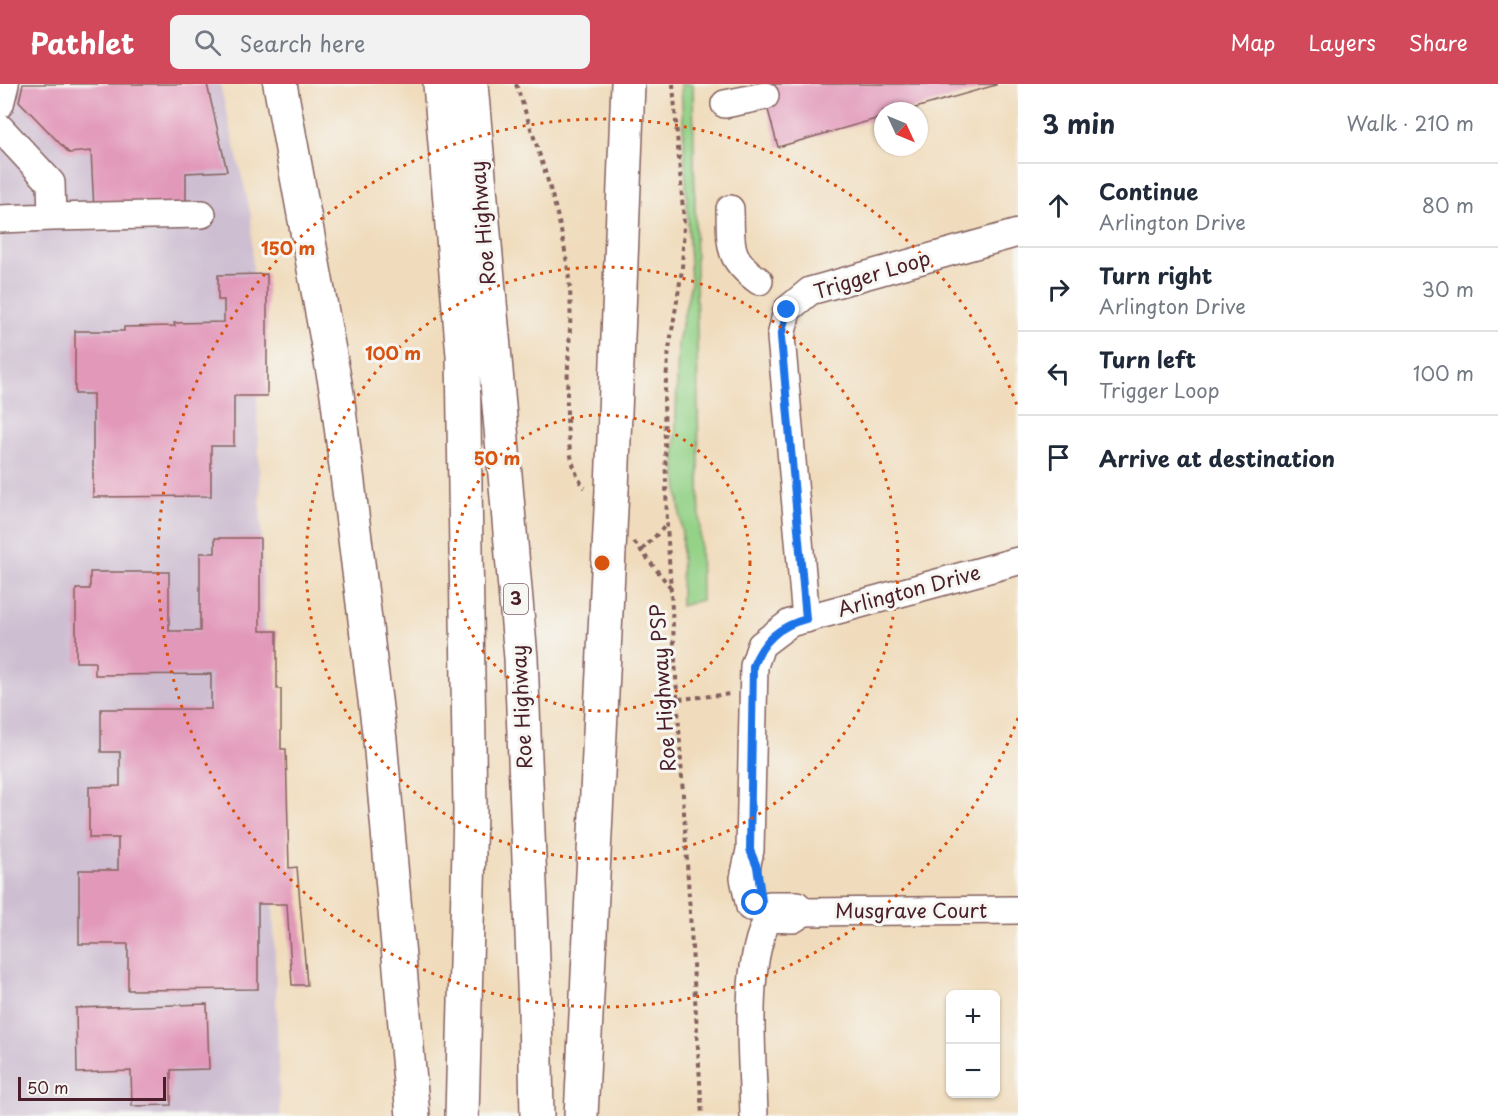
<!DOCTYPE html>
<html lang="en">
<head>
<meta charset="utf-8">
<style>
	:root { --surface:#fff; --page:#f2f2f3; --text:#1f2937; --muted:#747a83; --line:#e0e1e3; --accent:#d1495b }
	body { margin:0; font-family:"Playpen Sans",sans-serif; background:var(--page); color:var(--text) }
	.controls { position:absolute; right:18px; bottom:18px; display:grid; overflow:hidden; border-radius:9px; box-shadow:0 2px 4px #0004 }
	.controls button { width:54px; height:54px; display:grid; place-items:center; padding:0; border:0; border-bottom:2px solid var(--line); background:var(--surface); color:var(--text); font:30px sans-serif }
	.compass { position:absolute; left:874px; top:18px; width:54px; height:54px; border-radius:50%; background:var(--surface); box-shadow:0 2px 4px #0004; rotate:134deg }
	.scale { position:absolute; left:18px; bottom:15px; width:148px; box-sizing:border-box; padding-left:6px; border:3px solid #4a1f2b; border-top:0; font-size:16px; line-height:21px; white-space:nowrap; color:#4a1f2b; -webkit-text-stroke:4px #f6f6f2; paint-order:stroke }
	.stop { position:absolute; width:18px; height:18px; margin:-14px; border:4px solid #1a73e8; border-radius:50%; background:#fff }
	.stop.end { background:#1a73e8; border-color:#fff; box-shadow:0 2px 6px #0008 }
	.list { margin:0; padding:0; list-style:none }
	h2 { display:flex; justify-content:space-between; align-items:center; height:78px; margin:0; padding:0 24px; font-size:26px }
	h2 small { font-size:20px; font-weight:400; color:var(--muted) }
	.list li { display:grid; grid-template-columns:39px 1fr auto; gap:18px; align-items:center; box-sizing:border-box; height:84px; padding:0 24px; border-top:2px solid var(--line) }
	.list b { display:block; font-size:22px; white-space:nowrap }
	.list p { margin:0; font-size:20px; white-space:nowrap; color:var(--muted) }
	.list em { font-size:20px; font-style:normal; color:var(--muted) }
	.icon { flex:none; width:33px; height:33px; fill:none; stroke:currentColor; stroke-width:2; stroke-linecap:round; stroke-linejoin:round }
	.map { position:relative; flex:none; width:1018px; height:1032px; overflow:hidden }
	header { display:flex; align-items:center; gap:36px; box-sizing:border-box; height:84px; padding:0 30px; background:var(--accent); color:#fff }
	header strong { font-size:28px }
	nav { display:flex; gap:33px; margin-inline-start:auto; font-size:21px }
	.search { width:420px; height:54px; background:var(--page); display:flex; align-items:center; gap:15px; box-sizing:border-box; padding:0 21px; border-radius:9px; color:var(--muted); font-size:22px }
	main { display:flex }
	aside { flex:1; background:var(--surface) }
	.map>svg:first-child { display:block }
</style>
</head>
<body>
<header>
<strong>Pathlet</strong>
<div class="search"><svg class="icon" aria-label="search" viewBox="0 0 24 24"><circle cx="10" cy="10" r="6"/><path d="M15 15l6 6"/></svg>Search here</div>
<nav><a>Map</a><a>Layers</a><a>Share</a></nav>
</header>
<main>
<div class="map">
<svg width="1018" height="1032" viewBox="0 0 1018 1032">
	<rect width="100%" height="100%" fill="#f6f6f2"/>
	<filter id="ink" filterUnits="userSpaceOnUse"><feTurbulence type="fractalNoise" baseFrequency=".0167" numOctaves="2"/><feDisplacementMap in="SourceGraphic" scale="12" xChannelSelector="R" yChannelSelector="G"/><feConvolveMatrix kernelMatrix="1 2 1 2 8 2 1 2 1" color-interpolation-filters="sRGB"/></filter>
	<filter id="wash" filterUnits="userSpaceOnUse"><feTurbulence type="fractalNoise" baseFrequency=".008" numOctaves="4" result="noise"/><feDisplacementMap in="SourceGraphic" scale="24" xChannelSelector="R" yChannelSelector="G"/><feGaussianBlur stdDeviation="1.35" result="paint"/><feColorMatrix in="noise" values="0 0 0 0 0 0 0 0 0 0 0 0 0 0 0 0 0 1.4 0 .05"/><feComposite in="paint" operator="in"/></filter>
	<g filter="url(#wash)">
		<rect width="100%" height="100%" fill="#f0dcbc"/>
		<path fill="#cebed1" d="M 0,0 L 220,0 L 251,131 L 280,1032 L 0,1032 Z"/>
		<path fill="#94d288" stroke="#6f785a" stroke-width="1.5" d="M 681,0 L 693,0 L 701,516 L 681,522 L 682,451 L 675,375 L 678,259 L 691,199 Z"/>
		<g id="blocks">
			<path fill="#e298b9" d="M 23,0 L 207,0 L 227,87 L 186,89 L 186,124 L 94,126 L 91,67 L 69,69 L 19,17 Z
				M 761,0 L 996,0 L 996,1 L 905,27 L 883,27 L 883,33 L 778,63 Z
				M 267,190 L 267,312 L 234,312 L 234,362 L 211,362 L 211,412 L 93,413 L 93,310 L 75,310 L 75,247 L 124,247 L 124,243 L 175,242 L 174,239 L 224,238 L 224,216 L 218,216 L 218,191 Z
				M 215,454 L 260,454 L 260,547 L 277,547 L 277,605 L 281,605 L 281,665 L 286,665 L 289,784 L 297,783 L 307,901 L 292,901 L 287,820 L 258,820 L 258,905 L 128,906 L 128,860 L 79,860 L 79,786 L 118,786 L 118,754 L 89,754 L 89,703 L 120,702 L 120,668 L 101,668 L 101,625 L 211,625 L 211,590 L 95,591 L 95,578 L 76,578 L 76,505 L 90,505 L 90,488 L 169,488 L 169,547 L 200,547 L 200,469 L 215,469 Z
				M 207,920 L 209,985 L 171,986 L 171,1021 L 132,1022 L 131,987 L 77,989 L 76,924 Z"/>
		</g>
	</g>
	<g filter="url(#ink)">
		<use href="#blocks" fill-opacity="0" stroke="#84615e" stroke-width="1.5"/>
		<g fill="none" stroke-linecap="round" stroke-linejoin="round">
			<g stroke="#84615e" stroke-width="30">
				<path id="minor" d="M 0,20 L 5,0
					M 725,20 L 765,12
					M 0,44 L 51,99 L 52,133 L 0,135
					M 730,125 C 731,162 727,174 759,197
					M 52,133 L 202,130
					M 806,535 L 781,253 L 787,226 L 810,207 L 1018,149
					M 770,821 L 797,821 L 804,828 L 793,835 L 772,834
					M 750,823 L 744,794 L 750,766 L 754,582 L 761,561 L 790,539 L 1018,477
					M 804,828 L 1018,826
					M 754,1032 C 753,978 743,890 765,841"/>
			</g>
			<g stroke="#84615e" stroke-width="36">
				<path id="highway" d="M 280,0 L 337,310 L 380,656 L 413,1032
					M 440,0 L 463,271 L 470,727 L 462,1032
					M 471,0 L 521,574 L 535,925 L 537,1032
					M 612,405 L 628,0
					M 581,1032 L 609,467"/>
			</g>
			<path stroke="#84615e" stroke-width="4" stroke-dasharray="4.5 4.5" stroke-linecap="butt" d="M 516,0 C 538,67 565,136 570,207 C 574,257 553,367 585,404
				M 673,0 L 684,139 L 682,186 L 669,265 L 664,317 L 667,441 L 702,1032
				M 634,458 L 671,504
				M 642,466 L 666,441
				M 679,615 L 732,610"/>
			<use href="#minor" stroke="#fff" stroke-width="27"/>
			<use href="#highway" stroke="#fff" stroke-width="33"/>
			<g stroke="#84615e" stroke-width="36" stroke-linecap="butt">
				<path id="highway-bridge" d="M 609,467 L 612,405"/>
			</g>
			<use href="#highway-bridge" stroke="#fff" stroke-width="33"/>
		</g>
	</g>
	<g fill="none" stroke-linecap="round" stroke-linejoin="round" filter="url(#ink)">
		<path stroke="#1a73e8" stroke-width="8" d="M 755,819 L 762,817 L 757,783 L 750,766 L 753,582 C 763,557 779,542 806,535 L 781,253 L 787,226"/>
	</g>
	<g fill="none" stroke="#d8530f" stroke-width="3" stroke-dasharray="3 6">
		<circle cx="602" cy="479" r="148"/>
		<circle cx="602" cy="479" r="296"/>
		<path d="M1018 634A444 444 0 1 1 1018 324"/>
	</g>
	<g text-anchor="middle" stroke-width="6" stroke-linejoin="round" paint-order="stroke">
		<rect fill="#f6f6f2" stroke="#7e6067" stroke-width="1.5" x="504" y="500" width="24" height="30" rx="4.5"/>
		<g font-size="18" font-weight="bold" fill="#4a1f2b">
			<text x="516" y="521">3</text>
		</g>
		<g font-size="20" fill="#4a1f2b" stroke="#f6f6f2">
			<text transform="translate(483 139) rotate(-95)" y="7">Roe Highway</text>
			<text transform="translate(872 191) rotate(-17)" y="7">Trigger Loop</text>
			<text transform="translate(909 507) rotate(-15)" y="7">Arlington Drive</text>
			<text transform="translate(663 604) rotate(-94)" y="7">Roe Highway PSP</text>
			<text transform="translate(522 623) rotate(-93)" y="7">Roe Highway</text>
			<text x="911" y="834">Musgrave Court</text>
		</g>
	</g>
	<circle cx="602" cy="479" r="9" fill="#d8530f" stroke="#f6f6f2" stroke-width="3"/>
	<g font-size="18" text-anchor="middle" font-weight="bold" fill="#d8530f" stroke="#f6f6f2" stroke-width="6" stroke-linejoin="round" paint-order="stroke">
		<text x="288" y="171">150 m</text>
		<text x="393" y="276">100 m</text>
		<text x="497" y="381">50 m</text>
	</g>
</svg>
<div class="controls">
<button>+</button>
<button>−</button>
</div>
<svg class="compass" viewBox="-18 -18 36 36"><path d="M0-13l5 13h-10z" fill="#e53935"/><path d="M0 13l5-13h-10z" fill="#747a83"/></svg>
<div class="scale">50 m</div>
<div class="stop" style="left:755px;top:819px"></div>
<div class="stop end" style="left:787px;top:226px"></div>
</div>
<aside>
<h2>3 min<small>Walk · 210 m</small></h2>
<ul class="list">
<li><svg class="icon" aria-label="ahead" viewBox="0 0 24 24"><path d="M12 20V5M6 11l6-6 6 6"/></svg><div><b>Continue</b><p>Arlington Drive</p></div><em>80 m</em></li>
<li><svg class="icon" aria-label="right" viewBox="0 0 24 24"><path d="M7 20v-9h11M14 6l5 5-5 5"/></svg><div><b>Turn right</b><p>Arlington Drive</p></div><em>30 m</em></li>
<li><svg class="icon" aria-label="left" viewBox="0 0 24 24"><path d="M17 20v-9H6M10 6l-5 5 5 5"/></svg><div><b>Turn left</b><p>Trigger Loop</p></div><em>100 m</em></li>
<li><svg class="icon" aria-label="arrive" viewBox="0 0 24 24"><path d="M6 21V4h12l-3 4 3 4H6"/></svg><div><b>Arrive at destination</b></div></li>
</ul>
</aside>
</main>
</body>
</html>
